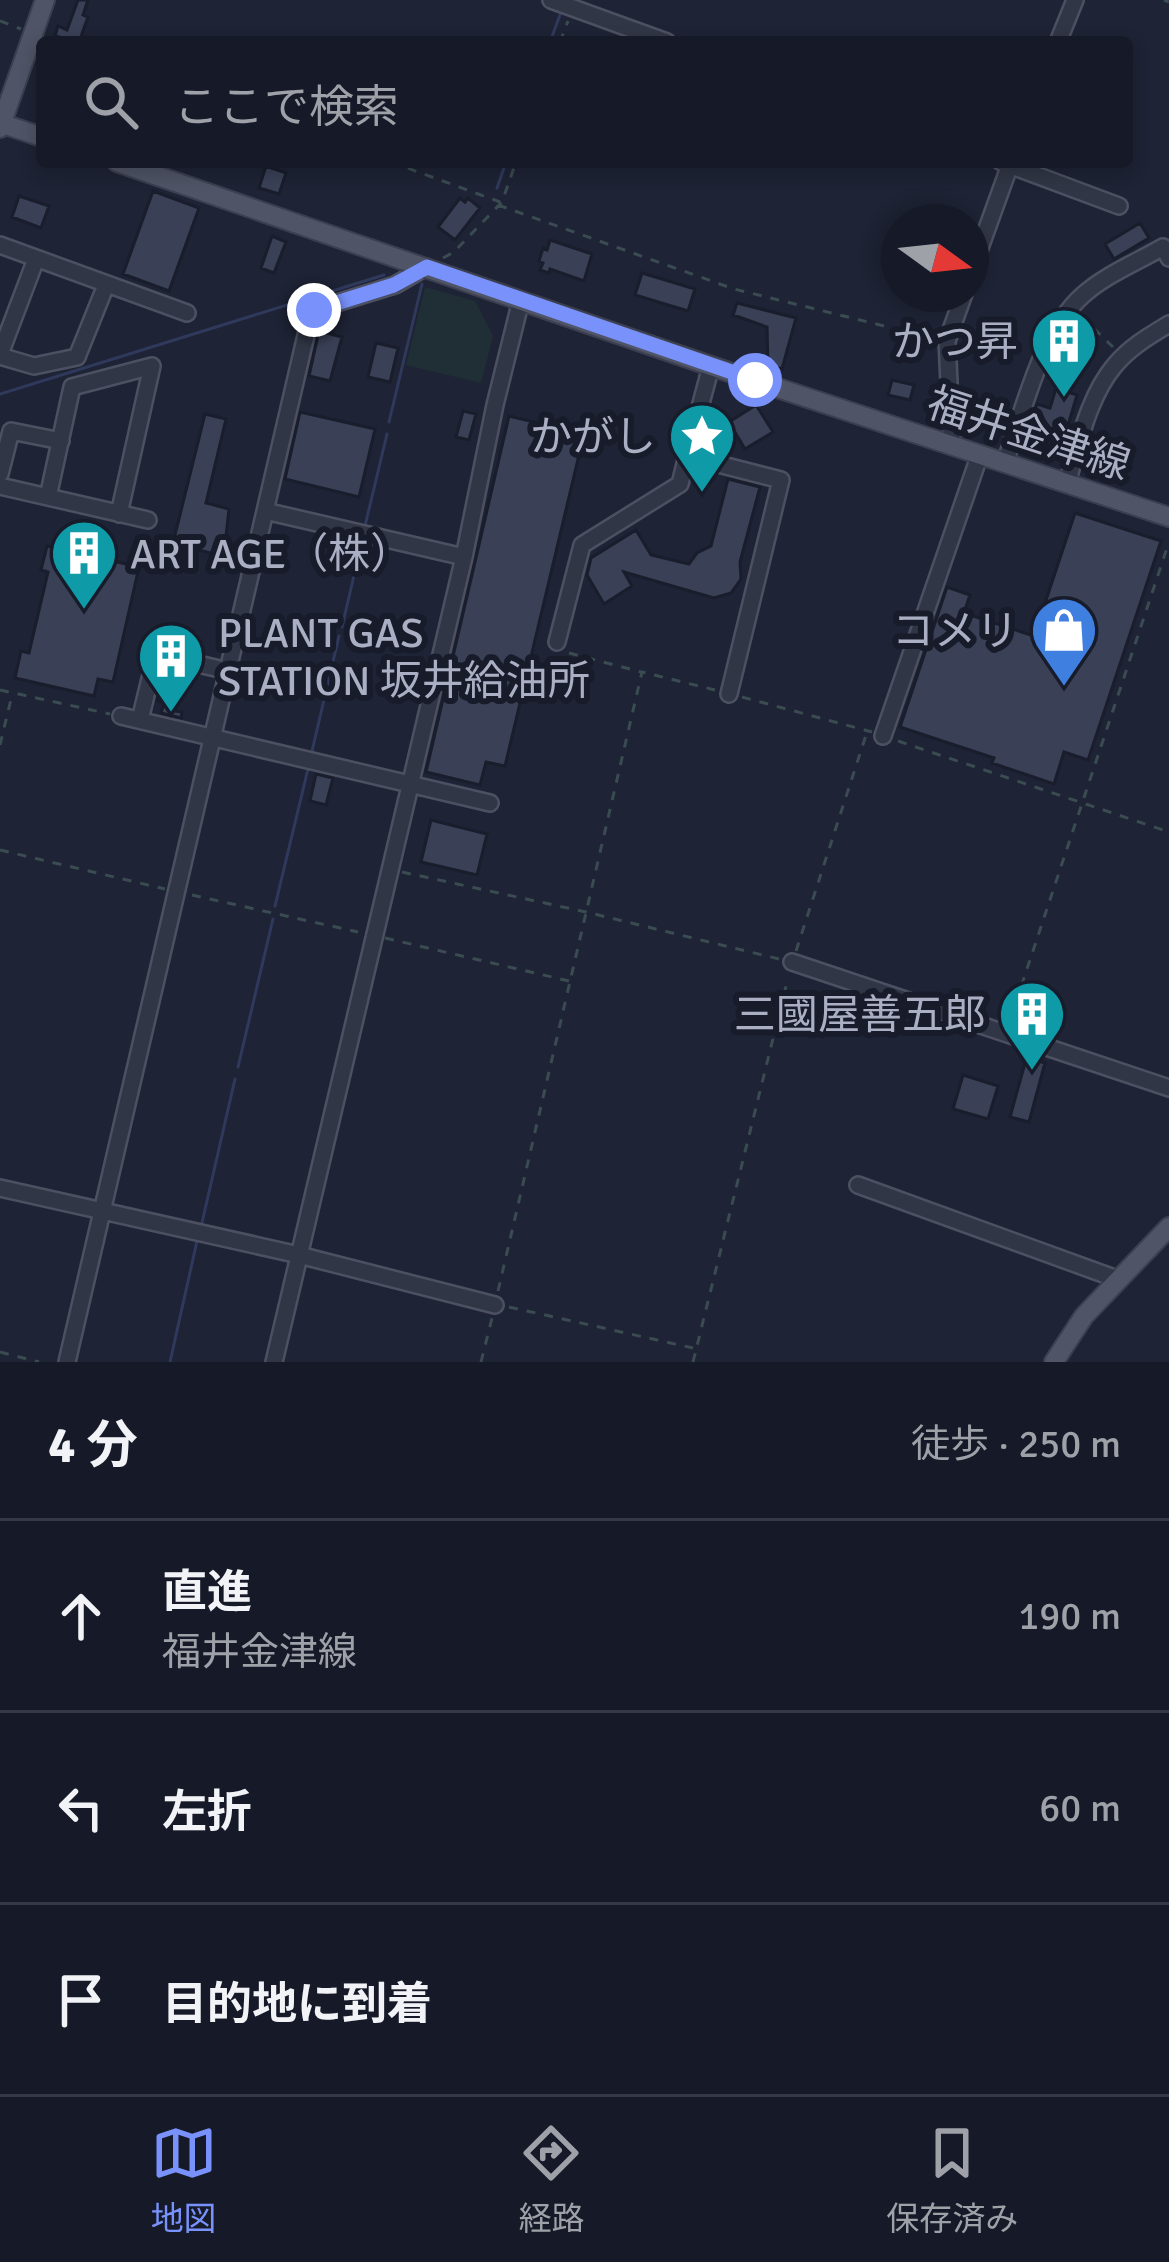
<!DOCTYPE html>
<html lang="ja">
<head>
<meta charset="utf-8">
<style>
	:root { --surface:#161a28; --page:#1f2330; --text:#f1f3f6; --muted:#9ea1a8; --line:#353845; --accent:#7891fb }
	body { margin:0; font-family:Signika,"Noto Sans JP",sans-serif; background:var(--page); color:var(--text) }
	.compass { position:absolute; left:881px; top:204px; width:108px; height:108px; border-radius:50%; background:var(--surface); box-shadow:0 6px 18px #0003; rotate:105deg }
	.stop { position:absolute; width:36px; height:36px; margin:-27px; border:9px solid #7891fb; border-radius:50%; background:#fff }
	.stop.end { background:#7891fb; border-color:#fff; box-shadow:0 3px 12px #0008 }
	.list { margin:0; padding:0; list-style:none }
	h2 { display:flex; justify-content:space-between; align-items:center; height:156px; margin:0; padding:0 48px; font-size:51px }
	h2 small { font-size:39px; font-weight:400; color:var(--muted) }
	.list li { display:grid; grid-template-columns:78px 1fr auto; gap:36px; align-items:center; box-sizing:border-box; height:192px; padding:0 48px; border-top:3px solid var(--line) }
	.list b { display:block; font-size:45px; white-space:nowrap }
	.list p { margin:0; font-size:39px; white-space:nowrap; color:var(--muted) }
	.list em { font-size:39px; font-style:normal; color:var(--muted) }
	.icon { flex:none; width:66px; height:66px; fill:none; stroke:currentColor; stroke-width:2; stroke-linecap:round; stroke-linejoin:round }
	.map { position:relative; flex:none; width:1169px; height:1362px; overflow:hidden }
	.search { position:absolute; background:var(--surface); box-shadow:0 6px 18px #0003; left:36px; right:36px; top:36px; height:132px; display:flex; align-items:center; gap:30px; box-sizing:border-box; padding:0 42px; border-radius:12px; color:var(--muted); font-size:45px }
	.sheet { height:732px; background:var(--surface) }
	nav { display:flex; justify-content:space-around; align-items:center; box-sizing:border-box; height:168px; border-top:3px solid var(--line); background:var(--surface); font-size:33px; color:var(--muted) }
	nav a { display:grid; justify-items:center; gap:6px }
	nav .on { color:var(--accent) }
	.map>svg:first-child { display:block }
</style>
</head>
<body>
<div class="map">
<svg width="1169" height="1362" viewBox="0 0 1169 1362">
	<rect width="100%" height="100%" fill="#1e2335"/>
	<path fill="#202f36" d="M 425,287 L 475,301 L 493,336 L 481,383 L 406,365 Z"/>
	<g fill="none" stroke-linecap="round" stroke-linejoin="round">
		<path stroke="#2f395b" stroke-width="3" d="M 550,42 L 560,15
			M 497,188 L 506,162
			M 0,394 L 384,275
			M 389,422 L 422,284
			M 365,526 L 387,434
			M 342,627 L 362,541
			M 312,751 L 339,636
			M 275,906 L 308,769
			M 238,1067 L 273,919
			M 201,1227 L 235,1079
			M 170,1362 L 197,1241"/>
	</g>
	<path fill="#3a4056" stroke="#191d2c" stroke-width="3" d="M 78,0 L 88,0 L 83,15 L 88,17 L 79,42 L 55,36 L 58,26 L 67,30 Z
		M 266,166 L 286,173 L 279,194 L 259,188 Z
		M 153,191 L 199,208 L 169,291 L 123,274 Z
		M 19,196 L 49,206 L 41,228 L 12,217 Z
		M 460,198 L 465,202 L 468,198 L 480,208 L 455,240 L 438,227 Z
		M 1140,223 L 1149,238 L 1114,259 L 1105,244 Z
		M 272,236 L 286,242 L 274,273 L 261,268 Z
		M 550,240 L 592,254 L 584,281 L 550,269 L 549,273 L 540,270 L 543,263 L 539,261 L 543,248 L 547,250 Z
		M 642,273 L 695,289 L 688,311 L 635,295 Z
		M 737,303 L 796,318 L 782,369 L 768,365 L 767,327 L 733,315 Z
		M 319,331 L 342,337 L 330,381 L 309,376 Z
		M 376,343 L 398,348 L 390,382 L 368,377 Z
		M 892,380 L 914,385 L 910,400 L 888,395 Z
		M 1056,388 L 1077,395 L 1064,439 L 1030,425 L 1037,404 L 1050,408 Z
		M 756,405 L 773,432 L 745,449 L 729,422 Z
		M 994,408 L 1009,413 L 1003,431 L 988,426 Z
		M 463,411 L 476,414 L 469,440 L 456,437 Z
		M 300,412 L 375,429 L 359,497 L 285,479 Z
		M 205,414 L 226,419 L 206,503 L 229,509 L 226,536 L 216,545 L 214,554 L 173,543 Z
		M 509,416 L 584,434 L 505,766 L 486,762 L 480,785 L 426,772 Z
		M 728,479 L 760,487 L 740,562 L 741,579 L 731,593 L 714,598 L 624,572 L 632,586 L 604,604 L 587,575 L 591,558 L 636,530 L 651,555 L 689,564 L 697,553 L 711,546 Z
		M 1075,513 L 1161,541 L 1088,760 L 1064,752 L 1054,784 L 992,763 L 994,758 L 900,727 L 947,587 L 970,595 L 964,613 L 1034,636 Z
		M 47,546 L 139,567 L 113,682 L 98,679 L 94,696 L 15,678 L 21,651 L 29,653 L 48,572 L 41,570 Z
		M 164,672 L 184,677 L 175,711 L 182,712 L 181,718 L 161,713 L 164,703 L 157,701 Z
		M 316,774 L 333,778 L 326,805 L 310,801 Z
		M 431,820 L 487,834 L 477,875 L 421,862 Z
		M 1033,1059 L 1045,1063 L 1029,1122 L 1010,1117 L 1025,1063 L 1031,1065 Z
		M 963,1075 L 998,1086 L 988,1119 L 953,1109 Z"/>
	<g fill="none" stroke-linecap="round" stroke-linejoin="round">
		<g stroke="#4c5061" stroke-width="20">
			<path id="minor" d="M 551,0 L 667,42
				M 1058,42 L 1075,0
				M 1001,162 L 1119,206
				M 0,245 L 187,313
				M 971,273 L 1011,162
				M 0,354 L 36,259
				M 0,356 L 34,366 L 77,357 L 106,285
				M 711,366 L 687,456 L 781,480 L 729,694
				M 952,445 L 947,341 L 964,294
				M 1005,462 C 1024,410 1041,332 1083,295 C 1105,275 1137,262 1163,247 L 1169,258
				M 0,474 L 11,431 L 61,441
				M 1067,483 C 1079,444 1088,397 1115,365 C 1130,347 1149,336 1169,324
				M 0,486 L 148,520
				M 48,497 L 72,387 L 152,366 L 119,514
				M 265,511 L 464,557
				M 557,642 L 582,545 L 680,484 L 687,456
				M 121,716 L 490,803
				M 140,720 L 156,654 L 228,671
				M 883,736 L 980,454
				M 792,962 L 1169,1088
				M 858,1185 L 1117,1279
				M 0,1188 L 299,1255 L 495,1305
				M 67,1362 L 310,318 L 314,310 L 395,285 L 426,267
				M 274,1362 L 464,557 L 495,405 L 521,300"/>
		</g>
		<g stroke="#3b3f4f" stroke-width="22">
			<path id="major" d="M 0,123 L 42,137
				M 0,128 L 45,0
				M 117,162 L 711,366 L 1169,517
				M 1054,1362 L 1084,1316 L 1169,1227"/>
		</g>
		<path stroke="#3a4b51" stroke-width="3" stroke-dasharray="9 9" stroke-linecap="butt" d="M 1164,0 L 1169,2
			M 0,21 L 21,29
			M 47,38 L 57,42
			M 560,42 L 568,21
			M 391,162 L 500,202
			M 498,205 L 734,289 L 933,338
			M 443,258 L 454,252 L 502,202 L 516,162
			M 1081,316 L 1113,347
			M 569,653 L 641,672
			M 0,690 L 110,714
			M 742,697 L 872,732
			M 898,741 L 1169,832
			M 0,745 L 12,695
			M 0,850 L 165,889
			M 402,872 L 586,912 L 779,959
			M 192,895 L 358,932
			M 385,938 L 569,981
			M 796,951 L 867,732
			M 1010,1020 L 1169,542
			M 498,1291 L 642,672 L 715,690
			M 509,1307 L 693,1348
			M 0,1352 L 39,1362
			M 481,1362 L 492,1318
			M 693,1362 L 788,978"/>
		<use href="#minor" stroke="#313646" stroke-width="15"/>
		<use href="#major" stroke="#4f5466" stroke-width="18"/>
	</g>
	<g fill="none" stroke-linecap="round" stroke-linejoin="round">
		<path stroke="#7891fb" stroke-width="15" d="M 314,310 L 394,285 L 427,267 L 755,380"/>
	</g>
	<defs>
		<g id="building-pin" transform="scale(3.45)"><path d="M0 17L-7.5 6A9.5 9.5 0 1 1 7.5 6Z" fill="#0f9aa8" stroke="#171b2a"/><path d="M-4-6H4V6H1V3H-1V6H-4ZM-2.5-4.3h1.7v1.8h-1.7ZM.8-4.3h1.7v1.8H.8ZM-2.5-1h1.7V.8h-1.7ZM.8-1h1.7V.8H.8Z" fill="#fff"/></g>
		<g id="sight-pin" transform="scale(3.45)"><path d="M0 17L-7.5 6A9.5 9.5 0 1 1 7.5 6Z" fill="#0f9aa8" stroke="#171b2a"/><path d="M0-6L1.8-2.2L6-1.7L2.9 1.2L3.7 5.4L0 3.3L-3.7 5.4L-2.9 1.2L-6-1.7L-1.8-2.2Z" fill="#fff"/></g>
		<g id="shop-pin" transform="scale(3.45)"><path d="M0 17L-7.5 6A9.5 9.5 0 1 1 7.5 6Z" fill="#3f7fe0" stroke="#171b2a"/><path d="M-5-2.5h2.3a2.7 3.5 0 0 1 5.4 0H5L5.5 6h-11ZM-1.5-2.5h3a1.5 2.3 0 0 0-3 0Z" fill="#fff"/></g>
	</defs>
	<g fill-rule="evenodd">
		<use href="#building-pin" x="1064" y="341"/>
		<use href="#sight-pin" x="702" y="436"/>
		<use href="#building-pin" x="84" y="553"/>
		<use href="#shop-pin" x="1064" y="630"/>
		<use href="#building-pin" x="171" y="656"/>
		<use href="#building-pin" x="1032" y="1014"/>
	</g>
	<g text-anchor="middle" stroke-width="12" stroke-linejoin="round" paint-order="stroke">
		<g font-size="42" fill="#abafc3" stroke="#171b2a" text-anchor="end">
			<text x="1018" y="356">かつ昇</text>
			<text x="656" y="451">かがし</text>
			<text x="130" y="568" text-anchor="start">ART AGE（株）</text>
			<text x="1018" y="645">コメリ</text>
			<text x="218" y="647" text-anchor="start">PLANT GAS<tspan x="218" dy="48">STATION 坂井給油所</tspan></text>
			<text x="986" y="1029">三國屋善五郎</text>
		</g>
		<g font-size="42" fill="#abafc3" stroke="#171b2a">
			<text transform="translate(1029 433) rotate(18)" y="15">福井金津線</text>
		</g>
	</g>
</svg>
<svg class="compass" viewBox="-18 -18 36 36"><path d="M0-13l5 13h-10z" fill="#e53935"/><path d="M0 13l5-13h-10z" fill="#9ea1a8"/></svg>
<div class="stop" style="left:755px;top:380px"></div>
<div class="stop end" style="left:314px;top:310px"></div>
<div class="search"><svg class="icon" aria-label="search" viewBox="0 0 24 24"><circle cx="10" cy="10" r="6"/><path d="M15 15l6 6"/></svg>ここで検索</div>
</div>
<section class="sheet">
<h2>4 分<small>徒歩 · 250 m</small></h2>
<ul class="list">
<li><svg class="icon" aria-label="ahead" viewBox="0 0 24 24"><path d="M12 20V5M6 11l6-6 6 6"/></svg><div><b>直進</b><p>福井金津線</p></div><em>190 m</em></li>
<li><svg class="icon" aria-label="left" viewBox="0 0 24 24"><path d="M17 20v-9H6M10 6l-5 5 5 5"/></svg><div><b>左折</b></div><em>60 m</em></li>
<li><svg class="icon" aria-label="arrive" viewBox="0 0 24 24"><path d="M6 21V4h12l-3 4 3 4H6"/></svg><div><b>目的地に到着</b></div></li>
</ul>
</section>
<nav>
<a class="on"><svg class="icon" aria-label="map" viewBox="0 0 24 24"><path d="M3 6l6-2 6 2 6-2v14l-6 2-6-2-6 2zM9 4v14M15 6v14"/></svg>地図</a>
<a><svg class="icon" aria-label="directions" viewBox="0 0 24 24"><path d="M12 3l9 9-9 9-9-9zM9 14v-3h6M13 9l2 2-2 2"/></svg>経路</a>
<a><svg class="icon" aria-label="saved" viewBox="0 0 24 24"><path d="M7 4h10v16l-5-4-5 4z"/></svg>保存済み</a>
</nav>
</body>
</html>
